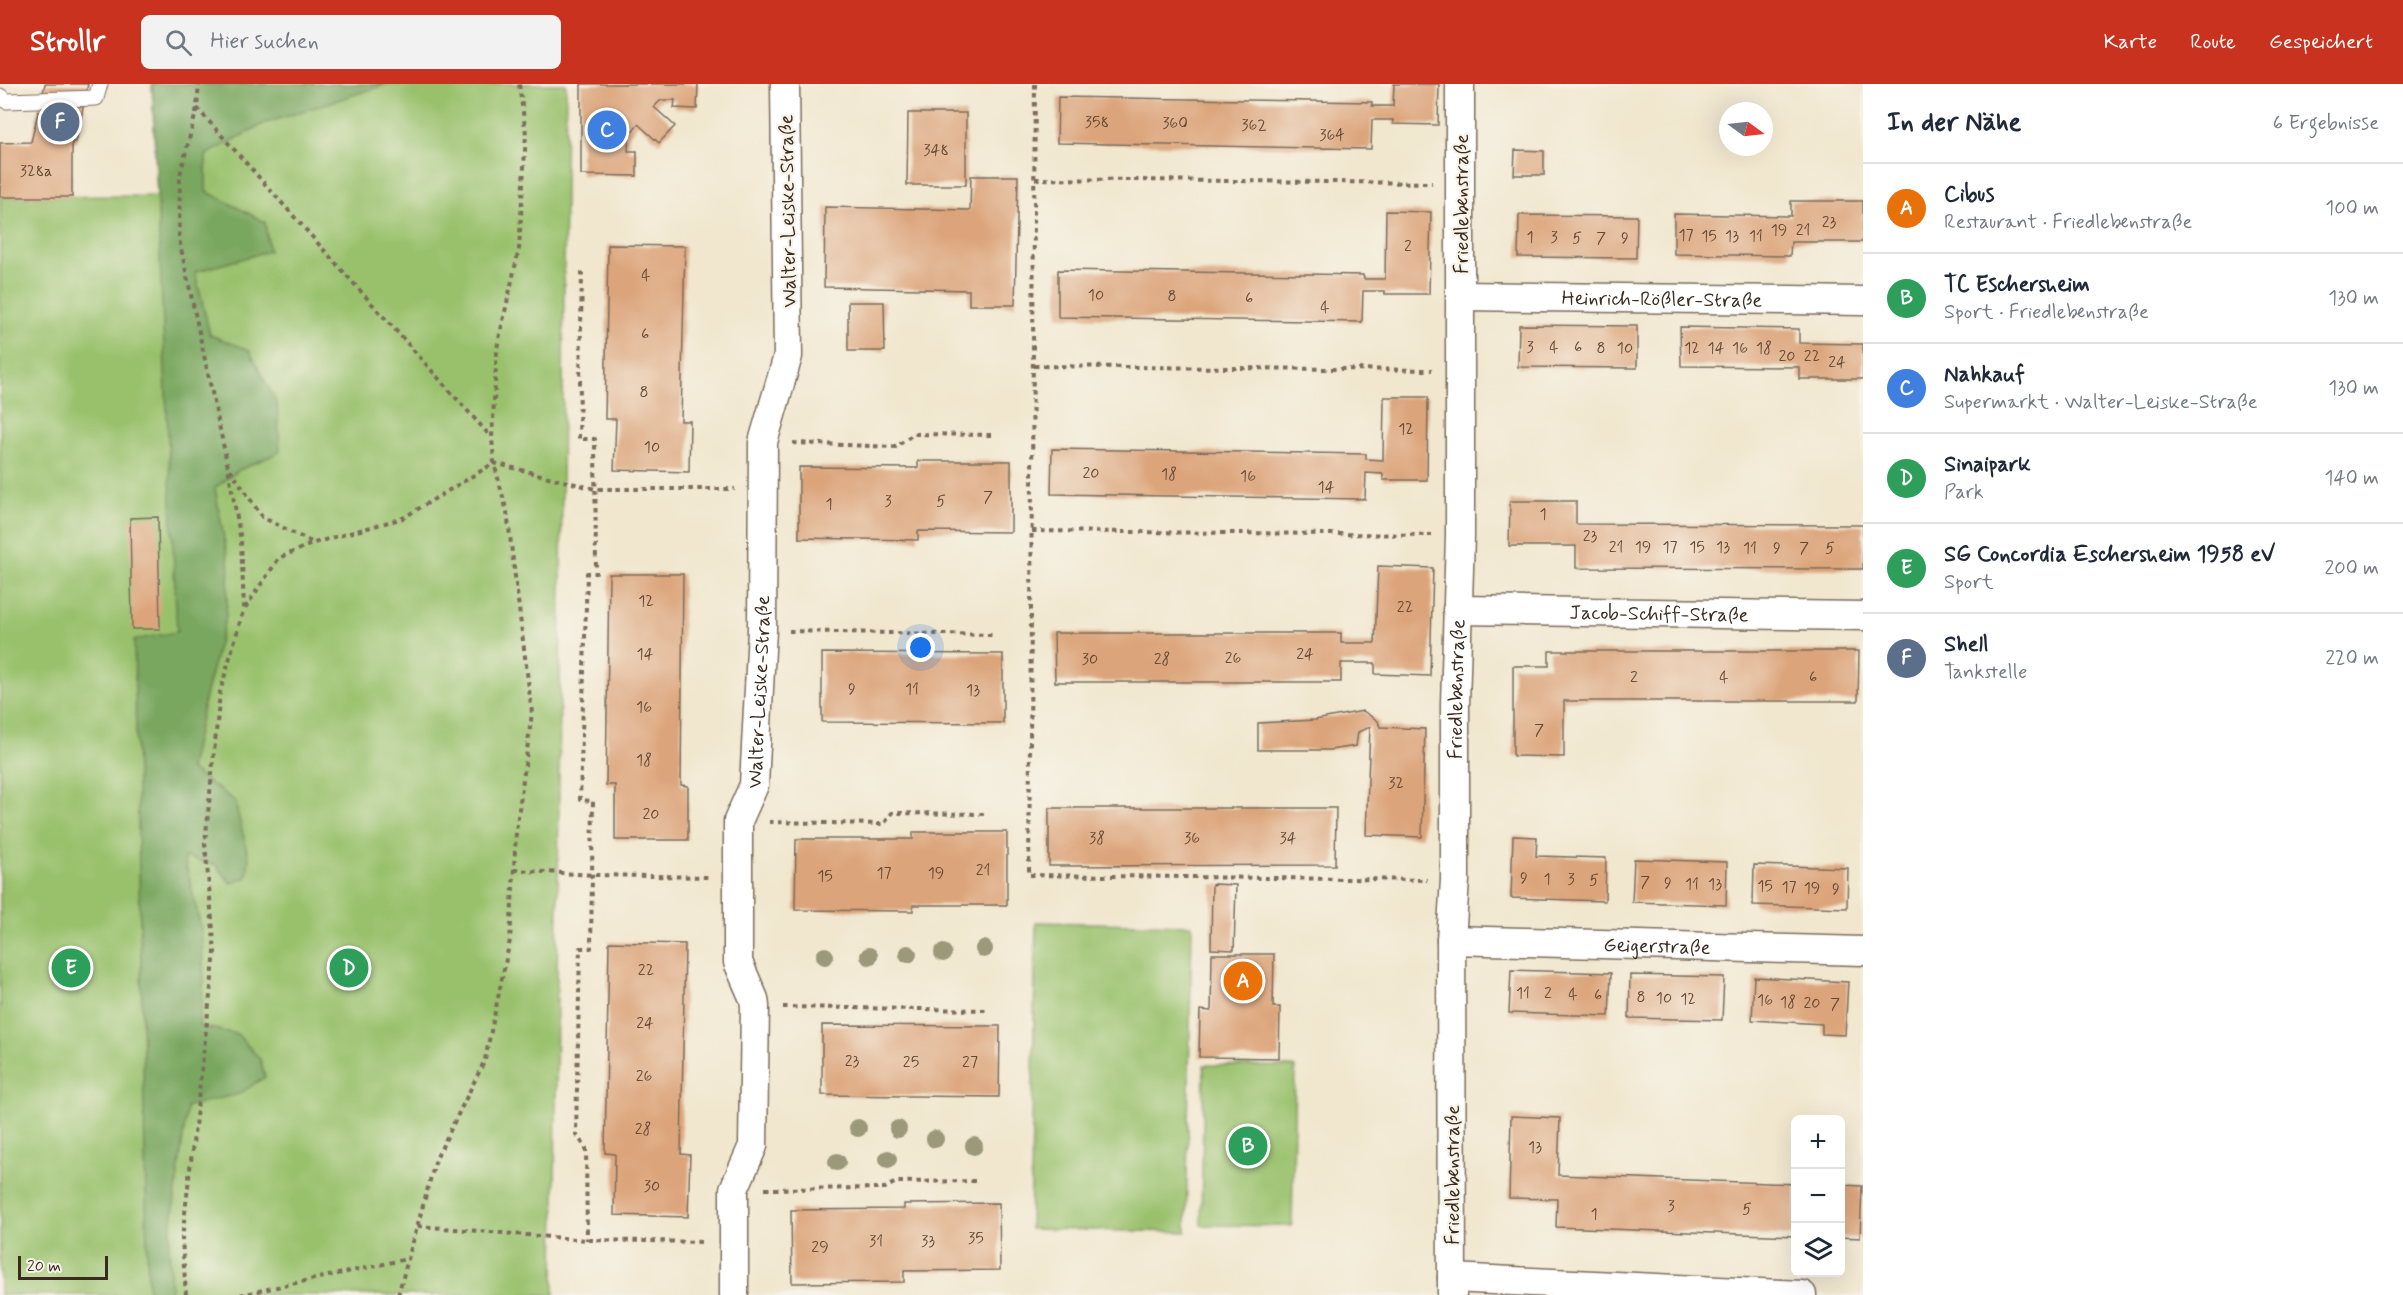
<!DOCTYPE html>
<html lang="de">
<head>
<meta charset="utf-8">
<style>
	:root { --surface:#fff; --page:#f2f2f3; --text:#1f2937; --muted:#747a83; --line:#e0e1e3; --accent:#c8321e }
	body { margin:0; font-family:Mynerve,sans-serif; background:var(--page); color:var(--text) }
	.controls { position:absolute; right:18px; bottom:18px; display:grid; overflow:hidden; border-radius:9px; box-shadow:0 6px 24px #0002 }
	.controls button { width:54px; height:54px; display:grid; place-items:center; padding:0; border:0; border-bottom:2px solid var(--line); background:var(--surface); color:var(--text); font:30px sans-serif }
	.compass { position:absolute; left:1719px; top:18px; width:54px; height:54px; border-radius:50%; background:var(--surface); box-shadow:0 6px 24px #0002; rotate:105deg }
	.scale { position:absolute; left:18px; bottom:15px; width:90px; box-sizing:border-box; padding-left:6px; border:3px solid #3b2a1e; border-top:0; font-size:16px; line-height:21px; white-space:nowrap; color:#3b2a1e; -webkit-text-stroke:4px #f7f3e8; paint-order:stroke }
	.you { position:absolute; left:921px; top:564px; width:21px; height:21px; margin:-15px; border:4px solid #fff; border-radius:50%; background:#1a73e8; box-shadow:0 0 0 9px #1a73e833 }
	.badge { display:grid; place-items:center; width:39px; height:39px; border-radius:50%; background:var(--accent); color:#fff; font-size:20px; font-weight:700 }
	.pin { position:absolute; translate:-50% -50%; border:3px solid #fff; box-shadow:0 2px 6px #0006 }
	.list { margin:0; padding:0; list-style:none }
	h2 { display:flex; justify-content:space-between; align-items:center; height:78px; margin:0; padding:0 24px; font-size:26px }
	h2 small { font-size:20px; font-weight:400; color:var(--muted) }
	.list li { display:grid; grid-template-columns:39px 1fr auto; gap:18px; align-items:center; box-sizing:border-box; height:90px; padding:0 24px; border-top:2px solid var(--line) }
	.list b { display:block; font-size:22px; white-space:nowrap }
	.list p { margin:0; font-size:20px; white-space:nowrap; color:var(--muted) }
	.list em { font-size:20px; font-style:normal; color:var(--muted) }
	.icon { flex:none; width:33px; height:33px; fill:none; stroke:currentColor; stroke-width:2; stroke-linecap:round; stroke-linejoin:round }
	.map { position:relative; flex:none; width:1863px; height:1211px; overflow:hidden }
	header { display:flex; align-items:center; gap:36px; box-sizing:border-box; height:84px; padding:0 30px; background:var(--accent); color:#fff }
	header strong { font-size:28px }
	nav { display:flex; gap:33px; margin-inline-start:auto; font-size:21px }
	.search { width:420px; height:54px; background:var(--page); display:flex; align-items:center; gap:15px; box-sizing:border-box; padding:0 21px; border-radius:9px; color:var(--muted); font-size:22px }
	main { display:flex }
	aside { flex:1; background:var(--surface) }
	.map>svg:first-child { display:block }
</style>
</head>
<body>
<header>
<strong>Strollr</strong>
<div class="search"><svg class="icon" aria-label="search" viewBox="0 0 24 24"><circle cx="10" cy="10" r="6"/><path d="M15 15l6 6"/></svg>Hier suchen</div>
<nav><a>Karte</a><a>Route</a><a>Gespeichert</a></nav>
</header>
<main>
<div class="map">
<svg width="1863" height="1211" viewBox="0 0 1863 1211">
	<rect width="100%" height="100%" fill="#f7f3e8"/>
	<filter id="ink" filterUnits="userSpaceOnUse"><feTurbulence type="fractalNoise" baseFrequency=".0167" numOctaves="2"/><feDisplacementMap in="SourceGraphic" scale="12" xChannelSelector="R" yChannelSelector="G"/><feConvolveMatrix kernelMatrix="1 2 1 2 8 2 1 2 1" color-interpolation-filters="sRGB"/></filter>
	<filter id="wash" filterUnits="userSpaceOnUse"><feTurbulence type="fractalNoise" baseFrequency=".008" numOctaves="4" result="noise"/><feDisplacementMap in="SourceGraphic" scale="24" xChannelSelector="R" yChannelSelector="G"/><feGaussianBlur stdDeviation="1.35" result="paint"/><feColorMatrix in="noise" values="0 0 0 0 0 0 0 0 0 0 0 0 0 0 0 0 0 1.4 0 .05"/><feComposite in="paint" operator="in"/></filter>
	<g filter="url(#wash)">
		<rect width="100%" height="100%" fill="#f1e7cf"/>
		<path fill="#99c16c" stroke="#6a7645" stroke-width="1.5" d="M 152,0 L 566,0 L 554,1211 L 0,1211 L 0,113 L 157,112 Z
			M 1036,838 L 1192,841 L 1186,1148 L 1030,1145 Z
			M 1204,981 L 1295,983 L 1292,1142 L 1201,1141 Z"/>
		<path fill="#7aa760" stroke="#5a683f" stroke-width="1.5" d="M 152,0 L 387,0 L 263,40 L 206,71 L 206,107 L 265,138 L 269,167 L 195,188 L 210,251 L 249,266 L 277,320 L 280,368 L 239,386 L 215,404 L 229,482 L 226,532 L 206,608 L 190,685 L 235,717 L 249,775 L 247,793 L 231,799 L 216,781 L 184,773 L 201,844 L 204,898 L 199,942 L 237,950 L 260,975 L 265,993 L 239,1010 L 187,1022 L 169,1161 L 171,1211 L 148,1211 L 134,556 L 177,548 Z"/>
		<g id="blocks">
			<path fill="#dca47a" d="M 45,0 L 88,0 L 76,58 L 72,58 L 72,113 L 0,113 L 0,59 L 31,58 Z
				M 581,0 L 698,0 L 697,25 L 674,24 L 675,16 L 661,16 L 654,23 L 675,42 L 659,59 L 638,40 L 629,51 L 628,67 L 637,67 L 637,92 L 581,91 Z
				M 1394,0 L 1439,0 L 1438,41 L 1393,40 L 1393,36 L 1372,36 L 1371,65 L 1057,59 L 1058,13 L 1372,18 L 1372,22 L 1393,22 Z
				M 908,29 L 966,29 L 966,101 L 907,101 Z
				M 1515,66 L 1544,67 L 1544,91 L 1514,91 Z
				M 971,92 L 1018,92 L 1015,221 L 969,221 L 969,206 L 824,203 L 825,123 L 970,126 Z
				M 1791,117 L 1863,117 L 1863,158 L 1791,158 L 1790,172 L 1674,170 L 1674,130 L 1791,132 Z
				M 1386,127 L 1431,128 L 1429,210 L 1385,210 L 1385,207 L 1363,207 L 1362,238 L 1058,233 L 1058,186 L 1363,191 L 1364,195 L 1385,195 Z
				M 1519,131 L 1637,132 L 1636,174 L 1518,173 Z
				M 608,161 L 685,162 L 681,337 L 690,337 L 689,388 L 614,386 L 616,335 L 605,335 Z
				M 848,218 L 884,218 L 885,267 L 848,267 Z
				M 1519,241 L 1637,242 L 1637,284 L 1518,283 Z
				M 1680,243 L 1799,245 L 1799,259 L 1863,260 L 1863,295 L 1799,295 L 1799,283 L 1681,282 Z
				M 1384,313 L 1428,313 L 1427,396 L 1383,396 L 1383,390 L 1366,389 L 1365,415 L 1051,410 L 1052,365 L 1366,370 L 1366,375 L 1383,376 Z
				M 918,377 L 1011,377 L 1011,448 L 918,447 L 918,456 L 799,454 L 799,383 L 918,384 Z
				M 1510,417 L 1576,417 L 1576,440 L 1863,441 L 1863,485 L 1576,484 L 1576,462 L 1509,462 Z
				M 158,433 L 160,545 L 132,545 L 130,434 Z
				M 1378,482 L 1433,484 L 1430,592 L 1375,590 L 1375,579 L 1341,579 L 1341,598 L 1055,598 L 1054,549 L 1341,549 L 1341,559 L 1375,559 Z
				M 609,490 L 683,490 L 681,701 L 688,702 L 688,756 L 615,756 L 615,701 L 606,701 Z
				M 1549,567 L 1859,567 L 1858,617 L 1564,617 L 1564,673 L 1513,672 L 1513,582 L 1549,582 Z
				M 822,569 L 1003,570 L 1003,639 L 822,638 Z
				M 1363,627 L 1378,637 L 1380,643 L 1425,645 L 1422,753 L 1366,751 L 1370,643 L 1358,648 L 1356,662 L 1330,666 L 1258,666 L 1258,639 L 1315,636 Z
				M 1049,724 L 1336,724 L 1335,781 L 1049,782 Z
				M 913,748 L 1007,748 L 1007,821 L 913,821 L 913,827 L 795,826 L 796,755 L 913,755 Z
				M 1513,752 L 1537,753 L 1536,772 L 1606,774 L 1605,817 L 1511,814 Z
				M 1634,775 L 1727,778 L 1726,821 L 1632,818 Z
				M 1754,781 L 1848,784 L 1847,824 L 1753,821 Z
				M 1212,800 L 1236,801 L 1234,866 L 1211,865 Z
				M 609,858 L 685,860 L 681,1070 L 690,1071 L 688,1133 L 614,1131 L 615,1070 L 605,1069 Z
				M 1212,870 L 1274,870 L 1273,923 L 1280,923 L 1279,974 L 1199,973 L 1200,926 L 1211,927 Z
				M 1511,886 L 1611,889 L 1609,932 L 1509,929 Z
				M 1630,891 L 1724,893 L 1722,936 L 1629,934 Z
				M 1754,893 L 1848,898 L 1845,951 L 1822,950 L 1822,940 L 1752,936 Z
				M 822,941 L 1000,942 L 999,1013 L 822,1011 Z
				M 1511,1032 L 1560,1034 L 1558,1091 L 1796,1100 L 1796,1152 L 1556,1143 L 1557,1115 L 1509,1114 Z
				M 1840,1101 L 1862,1102 L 1860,1154 L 1840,1153 Z
				M 999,1119 L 1000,1186 L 904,1187 L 904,1198 L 792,1199 L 791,1126 L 904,1125 L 904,1120 Z"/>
		</g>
	</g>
	<g filter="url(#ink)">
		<use href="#blocks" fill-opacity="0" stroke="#7b6c5c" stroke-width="1.5"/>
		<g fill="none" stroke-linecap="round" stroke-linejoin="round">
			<g stroke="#7b6c5c" stroke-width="17">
				<path id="lane" d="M 0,12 L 6,17 L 96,14 L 100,0"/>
			</g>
			<g stroke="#7b6c5c" stroke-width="31">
				<g id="street">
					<path id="s1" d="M 1461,212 L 1863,217"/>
					<path id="s2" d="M 1457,526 L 1863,532"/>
					<path id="s3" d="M 1451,856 L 1863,867"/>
					<path d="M 1452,1194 L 1802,1211"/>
					<path id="s4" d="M 734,1211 L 734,1105 L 753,1062 L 755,922 L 754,915 L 738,878 L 738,737 L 754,701 L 762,546 L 763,358 L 788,272 L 785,0"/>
					<path id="s5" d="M 1452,1211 L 1451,856 L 1455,796 L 1455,620 L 1460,451 L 1460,0"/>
				</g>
			</g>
			<path stroke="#7b6c5c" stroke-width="4" stroke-dasharray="4.5 4.5" stroke-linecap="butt" d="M 1035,0 L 1029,791 L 1427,796
				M 197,24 L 491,353
				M 1035,95 L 1432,99
				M 582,188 L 579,355 L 595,355 L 596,489 L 587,489 L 580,716 L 593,717 L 591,864 L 580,864 L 576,1050 L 586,1064 L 587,1156
				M 1034,282 L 1432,286
				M 793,359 L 896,363 L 913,350 L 994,351
				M 230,385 L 262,433 L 313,459
				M 1032,447 L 1432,451
				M 245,524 L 279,474 L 314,459 L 403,434 L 494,379 L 595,405 L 735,405
				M 789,547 L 992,551
				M 769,738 L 884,740 L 892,729 L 984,730
				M 514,786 L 593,791 L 709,793
				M 783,923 L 986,926
				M 765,1105 L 885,1104 L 896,1098 L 977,1097
				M 418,1142 L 587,1156 L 704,1158
				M 186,1211 L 182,1155 L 215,868 L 205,760 L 220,608 L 244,524 L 241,457 L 228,383 L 179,155 L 180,91 L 197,24 L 199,0
				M 240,1211 L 407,1175
				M 398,1211 L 436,1075 L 485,976 L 510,856 L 516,748 L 532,629 L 507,428 L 494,379 L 492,353 L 497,264 L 519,165 L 526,50 L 519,0"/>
			<use href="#lane" stroke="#fff" stroke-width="15"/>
			<use href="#street" stroke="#fff" stroke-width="28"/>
		</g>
		<g fill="#9c987a">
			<circle cx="984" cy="865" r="9"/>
			<circle cx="943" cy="869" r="9"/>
			<circle cx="908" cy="870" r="9"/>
			<circle cx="825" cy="872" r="9"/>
			<circle cx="869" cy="872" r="9"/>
			<circle cx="858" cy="1044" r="9"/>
			<circle cx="898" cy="1045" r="9"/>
			<circle cx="935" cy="1055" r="9"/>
			<circle cx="974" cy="1062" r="9"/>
			<circle cx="888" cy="1075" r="9"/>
			<circle cx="837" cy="1078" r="9"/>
		</g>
	</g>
	<g text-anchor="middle" stroke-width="4.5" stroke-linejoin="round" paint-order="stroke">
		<g font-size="16" fill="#634835">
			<text x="1097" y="43">358</text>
			<text x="1175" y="44">360</text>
			<text x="1254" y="46">362</text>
			<text x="1332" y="56">364</text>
			<text x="936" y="71">348</text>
			<text x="36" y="92">328a</text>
			<text x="1829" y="143">23</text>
			<text x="1779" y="151">19</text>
			<text x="1803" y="151">21</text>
			<text x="1686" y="156">17</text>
			<text x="1709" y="157">15</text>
			<text x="1732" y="157">13</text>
			<text x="1756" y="157">11</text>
			<text x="1530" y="158">1</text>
			<text x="1554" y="158">3</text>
			<text x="1577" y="159">5</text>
			<text x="1601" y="159">7</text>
			<text x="1625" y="159">9</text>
			<text x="1408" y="167">2</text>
			<text x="646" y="196">4</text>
			<text x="1096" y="216">10</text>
			<text x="1172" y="217">8</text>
			<text x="1249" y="219">6</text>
			<text x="1325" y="228">4</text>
			<text x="645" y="255">6</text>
			<text x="1530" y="268">3</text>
			<text x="1554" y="268">4</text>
			<text x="1578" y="268">6</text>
			<text x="1601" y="269">8</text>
			<text x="1625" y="269">10</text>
			<text x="1692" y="269">12</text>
			<text x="1716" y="269">14</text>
			<text x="1740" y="269">16</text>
			<text x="1764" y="269">18</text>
			<text x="1787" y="277">20</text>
			<text x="1812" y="277">22</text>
			<text x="1837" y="283">24</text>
			<text x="644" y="313">8</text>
			<text x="1406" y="350">12</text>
			<text x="652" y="368">10</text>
			<text x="1091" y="394">20</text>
			<text x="1169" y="395">18</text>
			<text x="1248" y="397">16</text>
			<text x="1326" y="408">14</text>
			<text x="988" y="418">7</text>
			<text x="888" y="422">3</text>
			<text x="941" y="422">5</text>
			<text x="829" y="425">1</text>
			<text x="1543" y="435">1</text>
			<text x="1590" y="457">23</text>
			<text x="1616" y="468">21</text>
			<text x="1643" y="468">19</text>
			<text x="1670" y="468">17</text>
			<text x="1697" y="468">15</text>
			<text x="1723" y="468">13</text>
			<text x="1750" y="469">11</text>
			<text x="1777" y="469">9</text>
			<text x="1804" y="469">7</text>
			<text x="1830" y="469">5</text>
			<text x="646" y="522">12</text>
			<text x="1405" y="528">22</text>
			<text x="645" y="575">14</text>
			<text x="1305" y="575">24</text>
			<text x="1233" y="579">26</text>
			<text x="1090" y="580">30</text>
			<text x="1162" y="580">28</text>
			<text x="1634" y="598">2</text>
			<text x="1724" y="598">4</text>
			<text x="1813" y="598">6</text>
			<text x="852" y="610">9</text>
			<text x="912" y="610">11</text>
			<text x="973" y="611">13</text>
			<text x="644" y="628">16</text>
			<text x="1539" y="651">7</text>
			<text x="644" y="681">18</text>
			<text x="1396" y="704">32</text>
			<text x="651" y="735">20</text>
			<text x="1097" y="759">38</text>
			<text x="1192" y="759">36</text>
			<text x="1288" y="759">34</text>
			<text x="983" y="791">21</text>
			<text x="884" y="794">17</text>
			<text x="936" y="794">19</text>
			<text x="825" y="797">15</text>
			<text x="1524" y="799">9</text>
			<text x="1547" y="800">1</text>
			<text x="1571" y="800">3</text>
			<text x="1594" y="801">5</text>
			<text x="1645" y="803">7</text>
			<text x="1668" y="804">9</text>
			<text x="1692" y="805">11</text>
			<text x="1715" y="805">13</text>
			<text x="1765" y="807">15</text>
			<text x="1789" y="808">17</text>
			<text x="1812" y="809">19</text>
			<text x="1836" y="810">9</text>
			<text x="646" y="891">22</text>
			<text x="1523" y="914">11</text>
			<text x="1548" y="914">2</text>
			<text x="1573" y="915">4</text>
			<text x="1598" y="916">6</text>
			<text x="1641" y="918">8</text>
			<text x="1664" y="919">10</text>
			<text x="1688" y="920">12</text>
			<text x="1765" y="921">16</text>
			<text x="1788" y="923">18</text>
			<text x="1812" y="924">20</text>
			<text x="1835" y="925">7</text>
			<text x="645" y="944">24</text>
			<text x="852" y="982">23</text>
			<text x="911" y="983">25</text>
			<text x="970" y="983">27</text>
			<text x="644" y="997">26</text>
			<text x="643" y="1050">28</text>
			<text x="1535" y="1068">13</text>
			<text x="652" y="1107">30</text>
			<text x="1671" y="1127">3</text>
			<text x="1747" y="1130">5</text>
			<text x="1594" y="1135">1</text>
			<text x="976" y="1159">35</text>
			<text x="876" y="1162">31</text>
			<text x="928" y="1162">33</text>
			<text x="820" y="1168">29</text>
		</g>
		<g font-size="20" fill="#3b2a1e" stroke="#f7f3e8">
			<text transform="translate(1461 120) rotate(-90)" y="7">Friedlebenstraße</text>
			<text transform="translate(787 127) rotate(-91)" y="7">Walter-Leiske-Straße</text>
			<text dy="7" stroke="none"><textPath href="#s1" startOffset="201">Heinrich-Rößler-Straße</textPath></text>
			<text dy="7" stroke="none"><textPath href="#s2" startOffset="202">Jacob-Schiff-Straße</textPath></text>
			<text dy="7" stroke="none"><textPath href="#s5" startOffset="606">Friedlebenstraße</textPath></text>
			<text dy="7" stroke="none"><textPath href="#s4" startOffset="614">Walter-Leiske-Straße</textPath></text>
			<text dy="7" stroke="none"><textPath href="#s3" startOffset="206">Geigerstraße</textPath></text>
			<text transform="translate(1452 1091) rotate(-90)" y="7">Friedlebenstraße</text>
		</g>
	</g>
</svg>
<div class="controls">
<button>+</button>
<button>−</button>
<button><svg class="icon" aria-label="layers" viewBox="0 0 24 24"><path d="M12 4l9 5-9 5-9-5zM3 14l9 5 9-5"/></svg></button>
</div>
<svg class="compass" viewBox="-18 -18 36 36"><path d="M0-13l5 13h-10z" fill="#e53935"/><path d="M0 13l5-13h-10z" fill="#747a83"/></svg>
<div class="scale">20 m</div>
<div class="you"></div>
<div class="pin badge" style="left:1243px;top:897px;background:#e8710a">A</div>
<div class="pin badge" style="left:1248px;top:1062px;background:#2e9e5b">B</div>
<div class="pin badge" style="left:607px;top:46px;background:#3f7fe0">C</div>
<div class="pin badge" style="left:349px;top:884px;background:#2e9e5b">D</div>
<div class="pin badge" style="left:71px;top:884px;background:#2e9e5b">E</div>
<div class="pin badge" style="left:60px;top:38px;background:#5c6f8a">F</div>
</div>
<aside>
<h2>In der Nähe<small>6 Ergebnisse</small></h2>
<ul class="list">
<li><span class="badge" style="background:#e8710a">A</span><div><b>Cibus</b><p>Restaurant · Friedlebenstraße</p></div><em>100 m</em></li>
<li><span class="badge" style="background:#2e9e5b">B</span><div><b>TC Eschersheim</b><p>Sport · Friedlebenstraße</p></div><em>130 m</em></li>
<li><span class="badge" style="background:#3f7fe0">C</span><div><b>Nahkauf</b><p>Supermarkt · Walter-Leiske-Straße</p></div><em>130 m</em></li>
<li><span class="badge" style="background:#2e9e5b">D</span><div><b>Sinaipark</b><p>Park</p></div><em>140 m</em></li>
<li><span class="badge" style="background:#2e9e5b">E</span><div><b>SG Concordia Eschersheim 1958 eV</b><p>Sport</p></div><em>200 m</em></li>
<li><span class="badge" style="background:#5c6f8a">F</span><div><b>Shell</b><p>Tankstelle</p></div><em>220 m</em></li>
</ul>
</aside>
</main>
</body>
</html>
